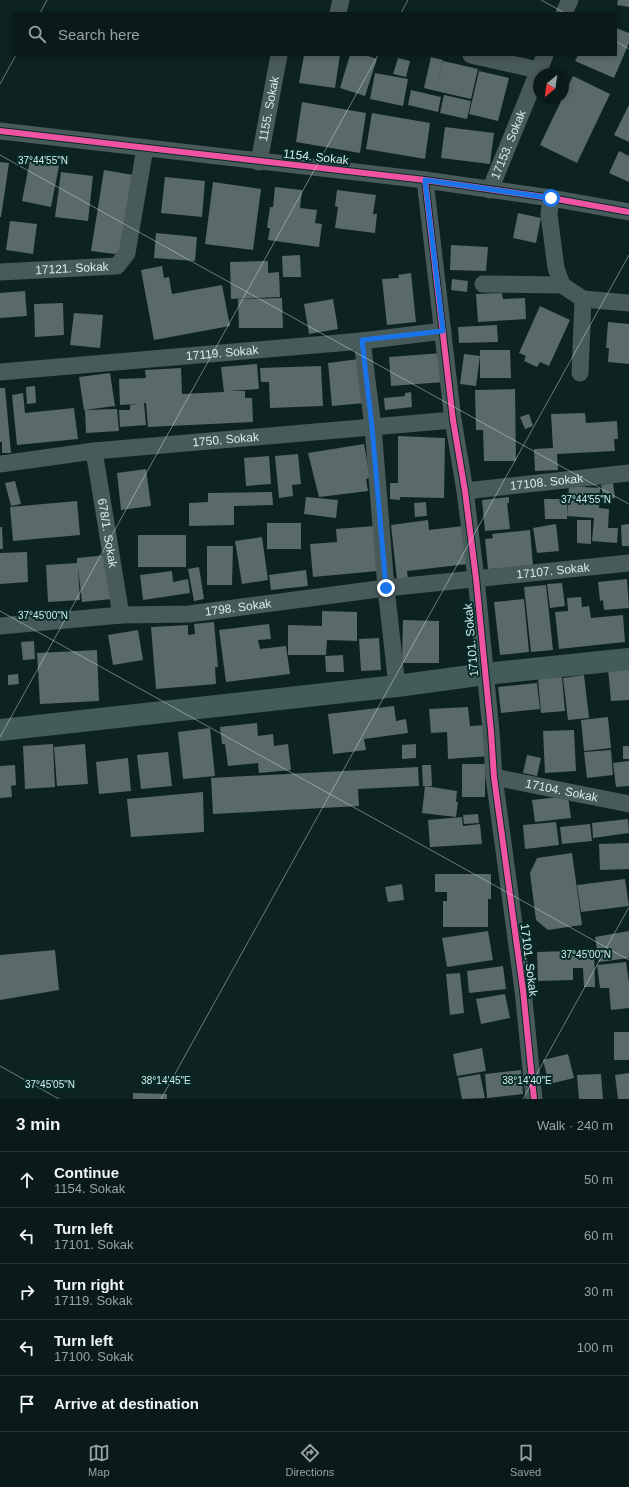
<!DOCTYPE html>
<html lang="en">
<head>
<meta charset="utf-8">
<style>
	:root { --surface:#0a1a19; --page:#182726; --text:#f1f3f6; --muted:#99a1a2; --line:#2a3838; --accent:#92a6a4 }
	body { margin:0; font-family:Helvetica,sans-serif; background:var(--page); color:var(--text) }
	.compass { position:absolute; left:533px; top:68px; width:36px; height:36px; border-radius:50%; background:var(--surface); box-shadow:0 2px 6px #0003; rotate:209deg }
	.stop { position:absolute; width:12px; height:12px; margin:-9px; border:3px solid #1a73e8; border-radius:50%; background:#fff }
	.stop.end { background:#1a73e8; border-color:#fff; box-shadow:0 1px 4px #0008 }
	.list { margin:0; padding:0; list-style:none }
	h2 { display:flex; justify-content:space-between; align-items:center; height:52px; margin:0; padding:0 16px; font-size:17px }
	h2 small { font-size:13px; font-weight:400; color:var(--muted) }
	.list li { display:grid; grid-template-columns:26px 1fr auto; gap:12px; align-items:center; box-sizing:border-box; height:56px; padding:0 16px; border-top:1px solid var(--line) }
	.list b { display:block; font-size:15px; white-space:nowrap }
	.list p { margin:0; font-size:13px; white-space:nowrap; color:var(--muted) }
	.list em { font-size:13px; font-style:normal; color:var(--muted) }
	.icon { flex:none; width:22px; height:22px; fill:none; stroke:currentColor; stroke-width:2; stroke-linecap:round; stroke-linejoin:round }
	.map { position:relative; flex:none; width:629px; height:1099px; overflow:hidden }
	.search { position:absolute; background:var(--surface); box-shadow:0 2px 6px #0003; left:12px; right:12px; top:12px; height:44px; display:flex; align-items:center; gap:10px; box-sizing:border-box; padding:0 14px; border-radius:0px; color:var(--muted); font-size:15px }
	.sheet { height:332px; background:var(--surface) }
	nav { display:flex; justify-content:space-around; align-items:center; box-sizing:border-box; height:56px; border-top:1px solid var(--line); background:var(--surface); font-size:11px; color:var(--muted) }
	nav a { display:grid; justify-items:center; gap:2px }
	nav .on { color:var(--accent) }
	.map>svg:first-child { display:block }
</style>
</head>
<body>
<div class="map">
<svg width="629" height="1099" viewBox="0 0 629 1099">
	<rect width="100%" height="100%" fill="#0d2321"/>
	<path fill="#596a68" d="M 618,0 L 629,0 L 629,7 L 617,5 Z
		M 616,28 L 629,33 L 629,43 L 614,78 L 575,61 L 578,55 L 616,55 Z
		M 304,55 L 340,55 L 335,88 L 299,83 Z
		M 350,55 L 365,55 L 377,59 L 365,96 L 340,88 Z
		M 431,57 L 443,60 L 436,91 L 424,88 Z
		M 398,58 L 410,61 L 406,77 L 393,74 Z
		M 443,61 L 478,69 L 471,99 L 436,91 Z
		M 479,71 L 509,78 L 498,121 L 469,114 Z
		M 375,73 L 408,79 L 403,106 L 370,99 Z
		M 573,76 L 610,94 L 577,163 L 540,145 Z
		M 411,90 L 441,97 L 438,112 L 408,105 Z
		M 444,95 L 471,101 L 467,119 L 440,113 Z
		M 302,102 L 366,113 L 360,153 L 296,142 Z
		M 629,105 L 629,142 L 614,135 Z
		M 372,113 L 430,123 L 425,159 L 366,149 Z
		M 445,127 L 494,133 L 490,164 L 441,158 Z
		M 619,151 L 629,156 L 629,182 L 609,173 Z
		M 30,160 L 59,166 L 51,207 L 22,201 Z
		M 0,162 L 9,163 L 1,217 L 0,217 Z
		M 104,170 L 139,176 L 126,249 L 115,254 L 91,251 Z
		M 61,172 L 93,176 L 88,221 L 55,217 Z
		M 165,177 L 205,181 L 202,217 L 161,213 Z
		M 213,182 L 261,189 L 253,250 L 205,244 Z
		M 275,187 L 302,190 L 300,208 L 317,210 L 315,223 L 322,224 L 319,247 L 268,240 L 270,228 L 267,228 L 270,207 L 273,207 Z
		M 337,190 L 376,195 L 373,214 L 377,214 L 375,233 L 335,228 L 338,207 L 335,206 Z
		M 518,213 L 541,218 L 536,243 L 513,238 Z
		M 10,221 L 37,224 L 33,254 L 6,250 Z
		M 156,233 L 197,237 L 195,261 L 154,258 Z
		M 451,245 L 488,247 L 486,271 L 450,270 Z
		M 300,255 L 301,277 L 283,277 L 282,256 Z
		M 268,261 L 268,273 L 279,272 L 280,297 L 231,299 L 230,262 Z
		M 162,266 L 164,278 L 169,277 L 172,294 L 222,285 L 230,326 L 154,340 L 141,270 Z
		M 411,273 L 416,322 L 387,325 L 382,279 L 399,278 L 398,275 Z
		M 452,279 L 468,281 L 467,292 L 451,290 Z
		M 25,291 L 27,316 L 0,318 L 0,293 Z
		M 502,293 L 503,299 L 525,298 L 526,319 L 478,322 L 476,294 Z
		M 282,298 L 283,328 L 239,328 L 238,299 Z
		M 333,299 L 338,329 L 309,334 L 304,304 Z
		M 63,303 L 64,335 L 35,337 L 34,304 Z
		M 540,306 L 570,320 L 549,366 L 540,362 L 537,367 L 524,361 L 526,356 L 519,353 Z
		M 74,313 L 103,315 L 100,348 L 70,345 Z
		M 608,322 L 629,324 L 629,364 L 608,362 L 609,348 L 606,348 Z
		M 497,325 L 498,342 L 459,343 L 458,327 Z
		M 480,350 L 510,350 L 511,378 L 480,378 Z
		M 442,353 L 444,382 L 391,386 L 389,357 Z
		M 464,354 L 480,356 L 476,386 L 460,384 Z
		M 359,359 L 364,403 L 332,406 L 328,363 Z
		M 257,364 L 259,389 L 228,391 L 245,391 L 245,398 L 252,398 L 253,422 L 148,427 L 146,403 L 144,403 L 146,425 L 120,427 L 119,410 L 130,410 L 130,405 L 138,404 L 120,405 L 119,379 L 146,378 L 145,370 L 181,368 L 182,394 L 224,392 L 221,367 Z
		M 321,366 L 323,406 L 270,408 L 269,382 L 261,382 L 260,368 Z
		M 110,373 L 115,406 L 84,410 L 79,377 Z
		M 35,386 L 36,403 L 27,404 L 26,387 Z
		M 0,388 L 5,388 L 11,453 L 2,453 L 2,442 L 0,442 Z
		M 515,389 L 516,461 L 484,461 L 483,430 L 476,430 L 475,390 Z
		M 411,392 L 412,407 L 385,410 L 384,398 L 405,396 L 405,393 Z
		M 23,393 L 25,413 L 74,408 L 78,439 L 17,445 L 12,395 Z
		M 117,409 L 119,431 L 86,433 L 85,410 Z
		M 585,413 L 586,423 L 617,421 L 618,439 L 614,439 L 615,451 L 557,454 L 558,470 L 535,471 L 534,449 L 553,448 L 551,414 Z
		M 529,414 L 533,426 L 525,429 L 520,417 Z
		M 398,436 L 445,438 L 444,498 L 400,497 L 400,500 L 390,499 L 390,483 L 398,483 Z
		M 364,444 L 370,478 L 366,479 L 368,491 L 319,497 L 308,453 Z
		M 298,454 L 301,484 L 292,485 L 293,496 L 279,498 L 275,456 Z
		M 269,456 L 271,484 L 246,486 L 244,458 Z
		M 146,469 L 151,506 L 121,510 L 117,473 Z
		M 15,481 L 21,504 L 11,506 L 5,483 Z
		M 613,483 L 615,498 L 604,500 L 601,485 Z
		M 569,486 L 600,488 L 599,508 L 609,509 L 608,528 L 618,528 L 617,543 L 592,541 L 594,518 L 567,516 Z
		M 272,492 L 273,505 L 234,506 L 234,525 L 189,526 L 189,503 L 208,502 L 208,493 Z
		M 306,497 L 338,500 L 336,518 L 304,514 Z
		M 509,497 L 509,503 L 507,503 L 510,529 L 485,531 L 482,500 Z
		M 544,499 L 567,499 L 567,519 L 545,519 Z
		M 77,501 L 80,535 L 13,541 L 10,507 Z
		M 426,502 L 427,516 L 415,517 L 414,503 Z
		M 428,520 L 429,530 L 463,526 L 468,564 L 407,571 L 408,579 L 397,580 L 391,525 Z
		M 577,520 L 591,520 L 591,544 L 577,543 Z
		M 267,523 L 301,523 L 301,549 L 267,549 Z
		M 556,524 L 559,551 L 537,553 L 533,528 Z
		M 629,524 L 629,546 L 622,546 L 621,525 Z
		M 374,526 L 378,571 L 313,577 L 310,544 L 337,542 L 336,529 Z
		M 0,527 L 2,527 L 3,549 L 0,549 Z
		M 530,530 L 533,566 L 488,569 L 485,539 L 493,538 L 492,534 Z
		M 138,535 L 186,535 L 186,567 L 138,567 Z
		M 262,537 L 268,580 L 242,584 L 235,541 Z
		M 207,546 L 233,546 L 232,585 L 207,585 Z
		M 27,552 L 28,582 L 0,584 L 0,553 Z
		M 106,555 L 112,599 L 82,602 L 78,568 L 80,600 L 48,602 L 46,565 L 77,563 L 77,558 Z
		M 199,567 L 204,599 L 194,601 L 188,569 Z
		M 306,570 L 308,586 L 271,590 L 269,575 Z
		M 172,571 L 173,582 L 188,579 L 190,593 L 143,600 L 140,575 Z
		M 627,579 L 629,608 L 604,610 L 603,600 L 600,601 L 598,582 Z
		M 562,583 L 565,606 L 550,608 L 547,584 Z
		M 546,585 L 553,650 L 531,652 L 524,587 Z
		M 581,597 L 582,607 L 589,606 L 591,618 L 623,615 L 625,642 L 559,649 L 555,612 L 568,611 L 567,598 Z
		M 524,599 L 529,652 L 500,655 L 494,602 Z
		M 322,611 L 357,612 L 357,641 L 327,640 L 326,655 L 288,655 L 288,625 L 322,626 Z
		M 403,620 L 439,621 L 439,663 L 402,663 Z
		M 214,622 L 218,667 L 215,667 L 216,684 L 156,689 L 151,627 L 188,625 L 188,635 L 195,634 L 194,624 Z
		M 269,624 L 271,639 L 258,640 L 260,649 L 286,646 L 290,674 L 226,682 L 219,630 Z
		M 138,630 L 143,660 L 113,665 L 108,635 Z
		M 379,638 L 381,670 L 361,671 L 359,639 Z
		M 34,641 L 35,659 L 23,660 L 21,642 Z
		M 97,650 L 99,701 L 40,704 L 37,653 Z
		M 343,655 L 344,672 L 326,672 L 325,656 Z
		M 629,667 L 629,700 L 611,701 L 608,669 Z
		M 18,674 L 19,684 L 8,685 L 8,675 Z
		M 584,675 L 589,718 L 568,720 L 563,678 Z
		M 562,677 L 565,711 L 541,713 L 538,679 Z
		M 537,683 L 540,709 L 501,713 L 498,687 Z
		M 394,706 L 396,721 L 406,719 L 408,733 L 364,739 L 366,750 L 333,754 L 328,714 Z
		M 468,707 L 470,726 L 487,725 L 489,756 L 448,759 L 447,732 L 431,733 L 429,709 Z
		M 608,717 L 611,748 L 584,751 L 581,720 Z
		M 257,723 L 258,736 L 273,734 L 274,746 L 288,744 L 291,770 L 259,773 L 258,763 L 228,766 L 225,744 L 222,744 L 220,727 Z
		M 210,728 L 215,776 L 183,779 L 178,732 Z
		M 574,730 L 576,771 L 545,773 L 543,731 Z
		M 53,744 L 55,787 L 25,789 L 23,746 Z
		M 85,744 L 88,784 L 57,786 L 54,747 Z
		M 416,744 L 416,758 L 402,759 L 402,745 Z
		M 623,746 L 629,746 L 629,759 L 623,759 Z
		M 611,750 L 613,775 L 587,778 L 584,752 Z
		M 168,752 L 172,786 L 141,789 L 137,755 Z
		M 527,755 L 541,758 L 537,776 L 523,773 Z
		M 128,758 L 131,791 L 99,794 L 96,762 Z
		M 629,761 L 629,786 L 616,787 L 613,763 Z
		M 462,764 L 485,764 L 485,797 L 462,797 Z
		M 15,765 L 16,785 L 11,786 L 12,797 L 0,798 L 0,766 Z
		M 422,765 L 431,765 L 432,786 L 423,786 Z
		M 418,767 L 419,786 L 358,789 L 359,806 L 213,814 L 211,778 Z
		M 425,786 L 457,791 L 456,802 L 458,802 L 456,817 L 422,813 Z
		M 203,792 L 204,832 L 131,837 L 127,799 Z
		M 568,796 L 571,818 L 535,822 L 532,800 Z
		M 478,814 L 479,823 L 464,824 L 463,815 Z
		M 462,817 L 463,826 L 480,824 L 482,844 L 430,847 L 428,820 Z
		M 628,819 L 629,833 L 593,838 L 592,823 Z
		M 556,822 L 559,845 L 525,849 L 523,825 Z
		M 590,824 L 592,841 L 562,844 L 560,827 Z
		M 629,843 L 629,869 L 600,870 L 599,844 Z
		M 572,853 L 582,925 L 548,930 L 536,920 L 530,873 L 537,858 Z
		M 435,874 L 491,874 L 491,899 L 488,899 L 488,927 L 443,927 L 443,901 L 447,901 L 447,892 L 435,892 Z
		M 625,879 L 629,906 L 581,912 L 577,885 Z
		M 402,884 L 404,900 L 388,902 L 385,887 Z
		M 488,931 L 493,960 L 447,967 L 442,938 Z
		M 629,931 L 629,958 L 599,962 L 595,937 Z
		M 55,950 L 59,990 L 0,1000 L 0,955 Z
		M 594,950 L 595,987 L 584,987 L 583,968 L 573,968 L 573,980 L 538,981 L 537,952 Z
		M 626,962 L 629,983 L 629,1008 L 611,1010 L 609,988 L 600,988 L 597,965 Z
		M 503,966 L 506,989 L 469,993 L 467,971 Z
		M 460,973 L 464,1013 L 450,1015 L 446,974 Z
		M 505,994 L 510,1018 L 481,1024 L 476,999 Z
		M 614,1032 L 629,1032 L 629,1060 L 614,1060 Z
		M 482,1048 L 486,1071 L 457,1076 L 453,1054 Z
		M 568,1054 L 574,1078 L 549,1084 L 543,1060 Z
		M 521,1070 L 523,1094 L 487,1098 L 485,1074 Z
		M 629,1073 L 629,1099 L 618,1099 L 615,1075 Z
		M 480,1074 L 485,1098 L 462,1099 L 458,1078 Z
		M 601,1074 L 603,1099 L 579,1099 L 577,1075 Z
		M 133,1093 L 167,1094 L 167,1099 L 133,1099 Z"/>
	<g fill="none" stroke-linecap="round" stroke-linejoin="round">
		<g stroke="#485a59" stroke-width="17">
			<path d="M 338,13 L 341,0"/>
			<path d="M 564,13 L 570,0"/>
			<path d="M 471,55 L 538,70"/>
			<path d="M 0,131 L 425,180 L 551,198 L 629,212"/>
			<path id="s1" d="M 259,162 L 279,55"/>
			<path d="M 425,180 L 453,420 L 465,491 L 476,578 L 491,731 L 494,777 L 523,990 L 534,1099"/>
			<path id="s2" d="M 490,190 L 545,55"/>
			<path d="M 551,198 L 549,214 L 556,268 L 562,285 L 583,299 L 580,373"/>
			<path id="s3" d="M 0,272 L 117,266 L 127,253 L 145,148"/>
			<path d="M 483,284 L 562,285"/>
			<path d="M 583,299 L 629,303"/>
			<path d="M 362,341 L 373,427 L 386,588 L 397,686"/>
			<path id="s4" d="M 0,372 L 362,341 L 443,331"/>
			<path id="s5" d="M 94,451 L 121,615"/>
			<path id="s6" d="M 0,464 L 94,451 L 453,420"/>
			<path id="s7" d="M 465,491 L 629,473"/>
			<path id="s8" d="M 0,626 L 121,615 L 189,614 L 386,588 L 629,563"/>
			<path id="s9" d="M 494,777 L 629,804"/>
		</g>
		<path stroke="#445c59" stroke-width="22" d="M 0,730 L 397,686 L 485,674 L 629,659"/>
		<g stroke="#052b28" stroke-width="8">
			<path id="cycleway" d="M 0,131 L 425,180 L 551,198 L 629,212
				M 425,180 L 453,420 L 465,491 L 476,578 L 491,731 L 494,777 L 523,990 L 534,1099"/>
		</g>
		<use href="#cycleway" stroke="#f153a3" stroke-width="6"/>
	</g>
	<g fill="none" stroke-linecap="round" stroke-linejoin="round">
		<path stroke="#1a73e8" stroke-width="5" d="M 386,588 L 372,427 L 362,340 L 443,331 L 425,180 L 551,198"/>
	</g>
	<path fill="none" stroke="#d9ecea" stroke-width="1" stroke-opacity="0.45" d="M 541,0 L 565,13M 40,13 L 47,0M 401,13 L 408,0M 616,41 L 629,49M 0,84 L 16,55M 0,155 L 629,504M 0,611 L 629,960M 0,737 L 378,55M 0,1066 L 59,1099M 161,1099 L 629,255M 523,1099 L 629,907"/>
	<g text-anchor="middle" stroke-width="4" stroke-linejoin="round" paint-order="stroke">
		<g font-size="12" fill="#d9ecea" stroke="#052b28">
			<text dy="4" stroke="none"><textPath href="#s1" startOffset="54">1155. Sokak</textPath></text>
			<text dy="4" stroke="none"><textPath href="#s2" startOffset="49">17153. Sokak</textPath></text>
			<text transform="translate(316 157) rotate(6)" y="4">1154. Sokak</text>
			<text dy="4" stroke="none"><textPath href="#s3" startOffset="72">17121. Sokak</textPath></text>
			<text dy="4" stroke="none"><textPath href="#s4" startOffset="223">17119. Sokak</textPath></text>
			<text dy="4" stroke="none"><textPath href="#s6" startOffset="227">1750. Sokak</textPath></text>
			<text dy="4" stroke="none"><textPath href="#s7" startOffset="82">17108. Sokak</textPath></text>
			<text dy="4" stroke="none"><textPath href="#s5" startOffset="83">678/1. Sokak</textPath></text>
			<text dy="4" stroke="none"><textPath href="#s8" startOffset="556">17107. Sokak</textPath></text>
			<text dy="4" stroke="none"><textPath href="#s8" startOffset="239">1798. Sokak</textPath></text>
			<text transform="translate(471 640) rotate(-95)" y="4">17101. Sokak</text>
			<text dy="4" stroke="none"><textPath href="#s9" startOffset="69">17104. Sokak</textPath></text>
			<text transform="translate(529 960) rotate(83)" y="4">17101. Sokak</text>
		</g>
	</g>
	<g font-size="10" text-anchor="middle" fill="#d9ecea" stroke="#052b28" stroke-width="4" stroke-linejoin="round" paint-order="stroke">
		<text x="43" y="164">37°44'55"N</text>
		<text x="586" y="503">37°44'55"N</text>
		<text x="43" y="619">37°45'00"N</text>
		<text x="586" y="958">37°45'00"N</text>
		<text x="166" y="1084">38°14'45"E</text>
		<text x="527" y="1084">38°14'40"E</text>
		<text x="50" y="1088">37°45'05"N</text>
	</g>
</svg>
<svg class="compass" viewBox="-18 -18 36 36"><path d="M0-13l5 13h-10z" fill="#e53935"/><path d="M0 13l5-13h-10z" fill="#99a1a2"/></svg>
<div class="stop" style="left:551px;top:198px"></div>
<div class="stop end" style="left:386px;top:588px"></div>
<div class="search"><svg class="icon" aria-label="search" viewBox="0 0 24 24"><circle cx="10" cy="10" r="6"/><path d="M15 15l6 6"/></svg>Search here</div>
</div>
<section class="sheet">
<h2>3 min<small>Walk · 240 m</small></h2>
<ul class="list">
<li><svg class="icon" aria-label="ahead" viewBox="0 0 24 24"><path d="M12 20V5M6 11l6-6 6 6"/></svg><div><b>Continue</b><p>1154. Sokak</p></div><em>50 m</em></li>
<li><svg class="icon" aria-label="left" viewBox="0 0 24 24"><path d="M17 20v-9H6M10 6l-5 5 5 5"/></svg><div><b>Turn left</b><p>17101. Sokak</p></div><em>60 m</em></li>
<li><svg class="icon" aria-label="right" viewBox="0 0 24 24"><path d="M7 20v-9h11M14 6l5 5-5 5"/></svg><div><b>Turn right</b><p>17119. Sokak</p></div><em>30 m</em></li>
<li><svg class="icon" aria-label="left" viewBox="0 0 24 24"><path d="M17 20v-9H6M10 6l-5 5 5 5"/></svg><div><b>Turn left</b><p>17100. Sokak</p></div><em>100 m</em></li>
<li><svg class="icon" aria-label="arrive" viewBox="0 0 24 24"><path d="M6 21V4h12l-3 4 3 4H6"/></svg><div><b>Arrive at destination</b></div></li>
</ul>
</section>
<nav>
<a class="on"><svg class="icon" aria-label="map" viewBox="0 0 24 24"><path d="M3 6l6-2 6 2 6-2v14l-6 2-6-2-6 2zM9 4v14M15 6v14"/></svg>Map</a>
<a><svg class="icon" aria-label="directions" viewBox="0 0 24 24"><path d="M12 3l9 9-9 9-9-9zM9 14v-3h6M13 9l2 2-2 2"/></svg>Directions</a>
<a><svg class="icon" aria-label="saved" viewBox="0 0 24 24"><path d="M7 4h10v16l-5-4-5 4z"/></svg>Saved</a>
</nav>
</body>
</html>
